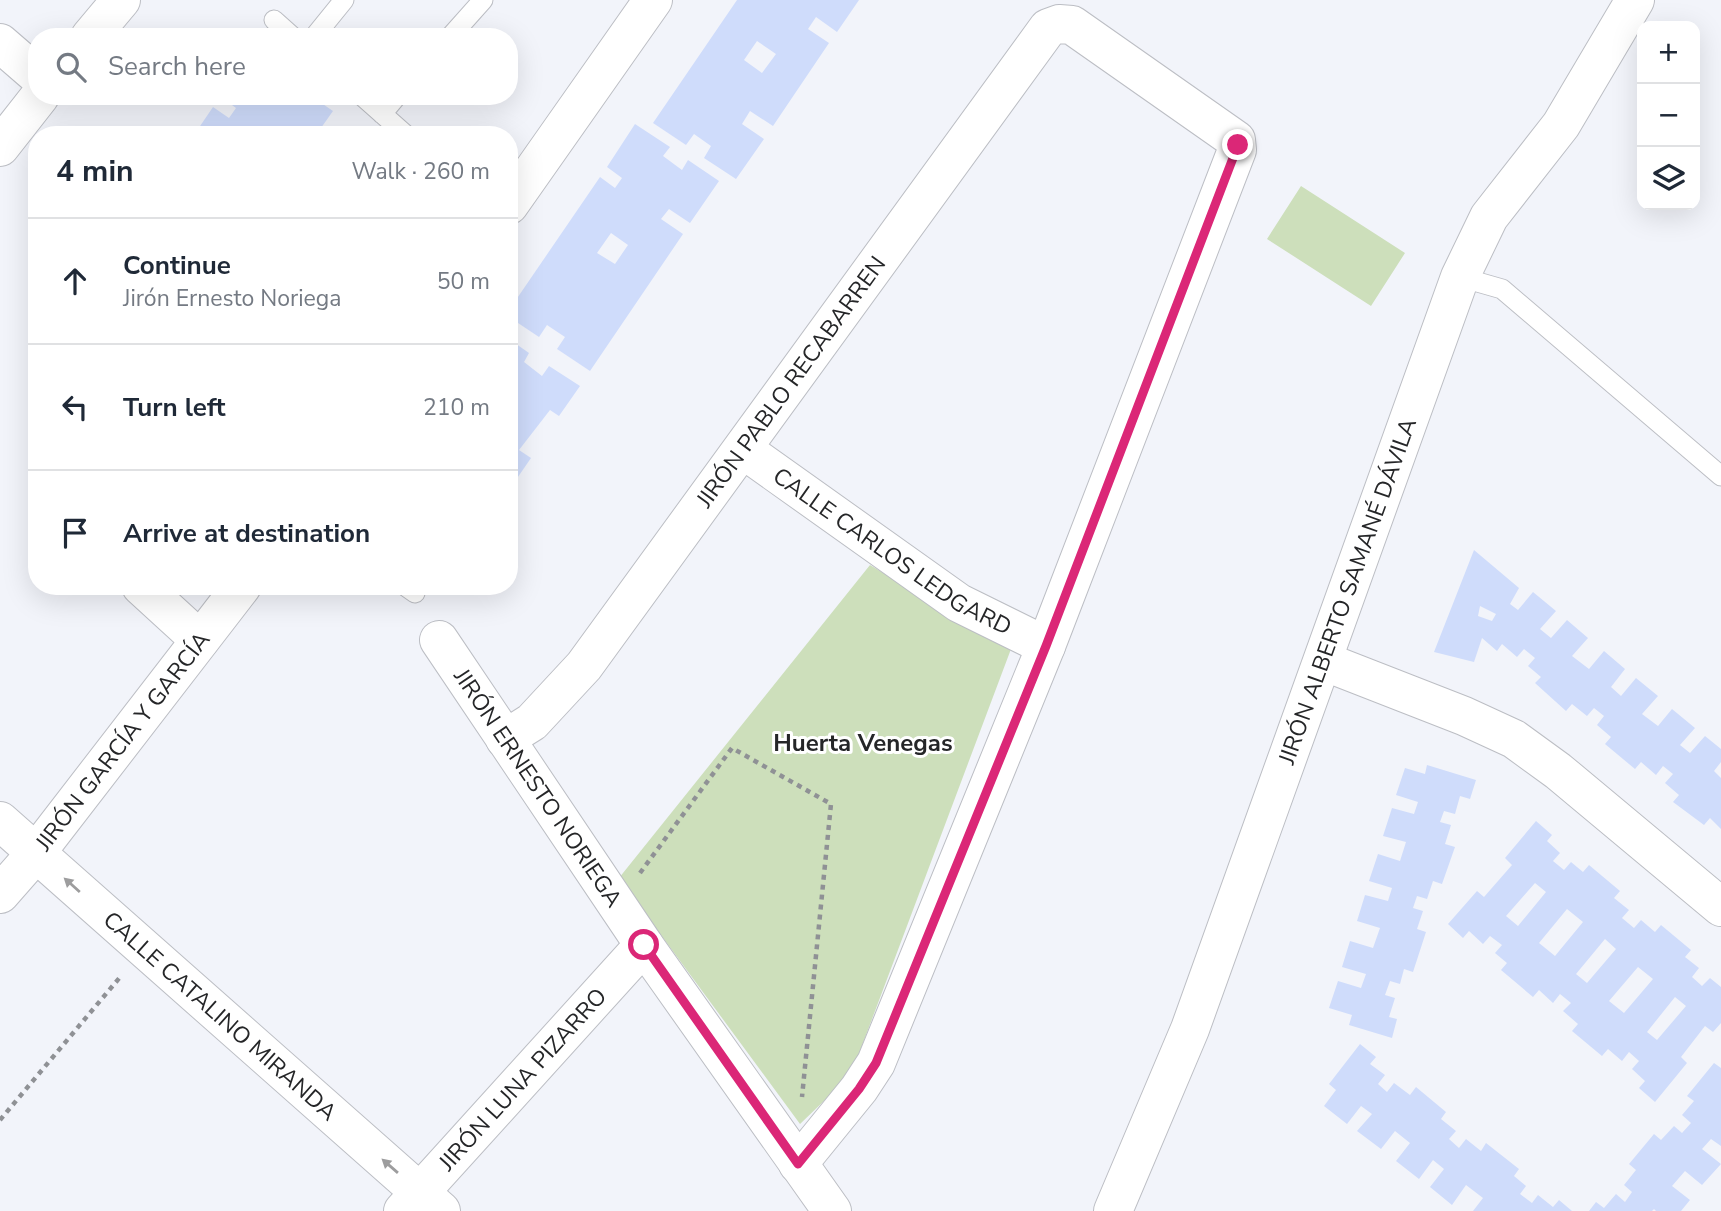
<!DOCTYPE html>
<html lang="en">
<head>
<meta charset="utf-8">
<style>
	:root { --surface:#fff; --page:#f2f2f3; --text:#1f2937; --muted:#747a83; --line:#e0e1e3 }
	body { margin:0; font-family:"Nunito Sans",sans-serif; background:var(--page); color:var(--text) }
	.controls { position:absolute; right:21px; top:21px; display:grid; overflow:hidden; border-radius:14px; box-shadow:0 7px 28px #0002 }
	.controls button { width:63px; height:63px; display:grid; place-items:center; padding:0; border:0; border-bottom:2px solid var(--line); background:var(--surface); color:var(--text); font:35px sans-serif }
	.stop { position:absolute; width:21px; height:21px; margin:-16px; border:5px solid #db2777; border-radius:50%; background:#fff }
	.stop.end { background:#db2777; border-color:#fff; box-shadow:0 2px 7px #0008 }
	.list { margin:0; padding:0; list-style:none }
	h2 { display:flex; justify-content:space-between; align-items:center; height:91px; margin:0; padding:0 28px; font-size:30px }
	h2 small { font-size:23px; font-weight:400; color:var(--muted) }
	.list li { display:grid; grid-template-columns:46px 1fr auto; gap:21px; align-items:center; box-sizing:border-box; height:126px; padding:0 28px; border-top:2px solid var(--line) }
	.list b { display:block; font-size:26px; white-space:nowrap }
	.list p { margin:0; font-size:23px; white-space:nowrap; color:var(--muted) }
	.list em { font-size:23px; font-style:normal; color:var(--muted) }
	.icon { flex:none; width:38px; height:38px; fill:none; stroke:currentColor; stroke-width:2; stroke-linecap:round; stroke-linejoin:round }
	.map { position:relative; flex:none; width:1721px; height:1211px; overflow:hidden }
	.search { position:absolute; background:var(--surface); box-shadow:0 7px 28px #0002; left:28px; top:28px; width:490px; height:77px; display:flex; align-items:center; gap:18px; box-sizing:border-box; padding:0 24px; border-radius:28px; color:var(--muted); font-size:26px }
	.panel { position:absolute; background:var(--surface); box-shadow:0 7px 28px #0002; left:28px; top:126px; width:490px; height:469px; border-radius:28px }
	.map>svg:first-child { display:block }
</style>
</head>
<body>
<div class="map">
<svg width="1721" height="1211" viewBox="0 0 1721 1211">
	<rect width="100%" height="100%" fill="#f2f4fa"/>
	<path fill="#cddfbb" d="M 1301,186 L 1405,253 L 1371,306 L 1267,239 Z
		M 870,565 L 1011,649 L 851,1075 L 800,1124 L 619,878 Z"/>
	<path fill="#cfdcfb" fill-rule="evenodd" d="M 737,0 L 859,0 L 837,32 L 816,17 L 808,29 L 829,43 L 773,126 L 750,111 L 742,124 L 764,139 L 736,179 L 704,158 L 711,146 L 694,134 L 686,145 L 653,123 ZM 757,41 L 776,54 L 762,73 L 744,60 Z
		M 220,96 L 290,96 L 295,100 L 298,96 L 311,96 L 333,111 L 316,135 L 194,135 L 213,107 L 229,118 L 236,108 Z
		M 635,124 L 670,147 L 663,156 L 682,170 L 688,160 L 719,181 L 690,223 L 669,209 L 661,219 L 683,234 L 590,371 L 557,349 L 565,337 L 547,325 L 539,337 L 509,317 L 509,310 L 600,177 L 615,188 L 622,178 L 607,167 ZM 611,233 L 628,245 L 615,264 L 597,253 Z
		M 509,339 L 529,353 L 524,362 L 542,376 L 549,366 L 580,386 L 559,416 L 550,410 L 519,450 L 531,458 L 509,490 Z
		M 1474,550 L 1519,588 L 1510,604 L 1518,610 L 1533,592 L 1556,611 L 1540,629 L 1551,638 L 1567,620 L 1588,638 L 1572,656 L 1589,669 L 1604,651 L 1625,669 L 1611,687 L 1621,696 L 1636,678 L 1658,696 L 1642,714 L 1658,726 L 1672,709 L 1695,728 L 1680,745 L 1690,753 L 1705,736 L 1721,749 L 1721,762 L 1714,771 L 1721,778 L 1721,829 L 1710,818 L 1704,825 L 1673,802 L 1679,795 L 1665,783 L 1673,774 L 1663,766 L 1656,775 L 1641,762 L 1635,769 L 1605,744 L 1611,737 L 1597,725 L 1604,716 L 1594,708 L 1587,716 L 1572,704 L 1566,711 L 1535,683 L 1541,677 L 1528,666 L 1535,658 L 1524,649 L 1517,657 L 1502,644 L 1497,651 L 1482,638 L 1474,662 L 1434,652 ZM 1480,606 L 1496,614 L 1492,621 L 1478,616 Z
		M 1427,765 L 1476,780 L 1470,799 L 1460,796 L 1455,814 L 1444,811 L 1440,822 L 1451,825 L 1445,844 L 1455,847 L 1442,884 L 1433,881 L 1427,899 L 1417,896 L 1413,908 L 1423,911 L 1417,929 L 1426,932 L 1413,972 L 1404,969 L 1400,984 L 1390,981 L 1385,995 L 1395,998 L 1389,1017 L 1397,1019 L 1392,1038 L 1349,1025 L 1352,1015 L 1329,1008 L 1338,981 L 1361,988 L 1366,974 L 1342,967 L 1350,941 L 1373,948 L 1380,928 L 1357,921 L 1365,895 L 1388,901 L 1392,888 L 1369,881 L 1378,854 L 1400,861 L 1406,842 L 1383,836 L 1392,808 L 1414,814 L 1418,802 L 1396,795 L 1405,768 L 1425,774 Z
		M 1536,821 L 1552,835 L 1547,841 L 1560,853 L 1553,861 L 1564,870 L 1571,862 L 1583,872 L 1589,865 L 1620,891 L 1614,898 L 1629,910 L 1622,918 L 1634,928 L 1641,920 L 1655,932 L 1661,925 L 1691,950 L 1685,957 L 1699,968 L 1692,977 L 1702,986 L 1710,978 L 1721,987 L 1721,1023 L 1713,1032 L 1705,1026 L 1681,1057 L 1687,1063 L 1655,1102 L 1639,1088 L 1645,1081 L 1632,1069 L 1639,1061 L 1629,1052 L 1622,1061 L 1608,1049 L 1602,1056 L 1572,1031 L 1578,1024 L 1563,1011 L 1571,1003 L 1560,994 L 1553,1003 L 1539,990 L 1533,997 L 1501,970 L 1507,963 L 1495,953 L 1502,945 L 1490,936 L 1483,944 L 1469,931 L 1463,938 L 1448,924 L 1477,891 L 1484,897 L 1512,865 L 1505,858 ZM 1535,883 L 1546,892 L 1518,926 L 1506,916 ZM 1567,909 L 1583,922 L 1555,956 L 1539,943 ZM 1605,939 L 1616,949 L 1587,983 L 1576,974 ZM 1638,967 L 1653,979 L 1624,1013 L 1609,1001 ZM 1675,997 L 1686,1006 L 1657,1040 L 1647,1032 Z
		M 1360,1044 L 1376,1057 L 1370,1064 L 1385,1075 L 1378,1084 L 1387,1092 L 1394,1083 L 1410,1095 L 1416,1087 L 1446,1112 L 1441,1119 L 1456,1131 L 1449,1139 L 1459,1148 L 1466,1139 L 1481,1151 L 1486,1143 L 1519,1169 L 1514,1176 L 1526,1186 L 1520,1194 L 1532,1203 L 1538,1195 L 1553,1207 L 1559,1200 L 1572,1211 L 1473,1211 L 1483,1198 L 1466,1185 L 1452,1205 L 1430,1187 L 1444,1169 L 1433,1160 L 1419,1179 L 1396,1161 L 1410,1143 L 1395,1131 L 1381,1149 L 1357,1131 L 1372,1114 L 1361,1106 L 1347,1124 L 1324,1106 L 1336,1090 L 1329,1084 Z
		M 1714,1063 L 1721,1068 L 1721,1146 L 1711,1139 L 1702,1149 L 1721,1164 L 1702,1185 L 1685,1171 L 1672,1186 L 1690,1200 L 1681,1211 L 1656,1211 L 1654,1209 L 1652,1211 L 1589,1211 L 1596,1202 L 1604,1208 L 1616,1194 L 1625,1202 L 1632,1192 L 1624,1185 L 1636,1170 L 1629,1164 L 1654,1134 L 1661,1140 L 1674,1126 L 1682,1133 L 1691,1123 L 1682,1115 L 1694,1101 L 1687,1096 Z"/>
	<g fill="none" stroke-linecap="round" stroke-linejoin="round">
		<g stroke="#bcbec4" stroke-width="21">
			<path id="service" d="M 274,20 L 293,37
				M 314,37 L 344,0
				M 450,37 L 483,0
				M 362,96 L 406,135
				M 382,114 L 397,96
				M 1460,277 L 1502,289 L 1721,476
				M 405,586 L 415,593"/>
		</g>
		<g stroke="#bcbec4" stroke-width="40">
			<g id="minor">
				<path d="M 90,37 L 121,0"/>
				<path d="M 0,43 L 37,75"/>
				<path d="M 0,147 L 40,96"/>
				<path d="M 509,205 L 653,0"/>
				<path id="s1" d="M 744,450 L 959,603 L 1046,646"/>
				<path d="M 141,586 L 200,640"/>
				<path id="s2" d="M 439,640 L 644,945 L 832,1211"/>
				<path d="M 1323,661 L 1464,716 L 1514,739 L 1558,771 L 1721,907"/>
				<path id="s3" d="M 505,739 L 532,722 L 584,666 L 1048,28 L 1059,24 L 1072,25 L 1236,140 L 1237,150 L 1046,646 L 876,1063 L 859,1089 L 798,1164"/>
				<path id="s4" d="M 0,894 L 36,853 L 242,586"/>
				<path id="s5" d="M 403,1211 L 644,945"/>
				<path id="s6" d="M 1113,1211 L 1190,1029 L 1460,277 L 1489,217 L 1561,125 L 1635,0"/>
			</g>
		</g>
		<g stroke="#bcbec4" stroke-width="40">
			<g id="tertiary">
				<path id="s7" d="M 0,821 L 441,1211"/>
			</g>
		</g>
		<path stroke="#8f9195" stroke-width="4.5" stroke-dasharray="5 5" stroke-linecap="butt" d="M 640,873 L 732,748 L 831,804 L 802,1097
			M 0,1120 L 121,976"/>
		<use href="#service" stroke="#fff" stroke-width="19"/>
		<use href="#minor" stroke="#fff" stroke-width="38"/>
		<use href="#tertiary" stroke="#fff" stroke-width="38"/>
	</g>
	<defs><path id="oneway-solid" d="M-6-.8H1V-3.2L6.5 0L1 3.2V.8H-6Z" transform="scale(1.75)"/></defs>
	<g fill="#9d9d9e">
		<use href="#oneway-solid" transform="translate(72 885) rotate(-138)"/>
		<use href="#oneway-solid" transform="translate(390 1166) rotate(-139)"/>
	</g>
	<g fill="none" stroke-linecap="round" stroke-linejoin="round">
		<path stroke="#db2777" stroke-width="9" d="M 644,945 L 798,1164 L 859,1089 L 876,1063 L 1046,646 L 1238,145"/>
	</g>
	<g text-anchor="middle" stroke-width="6" stroke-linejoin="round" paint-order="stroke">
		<g font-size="23" fill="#252628" stroke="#fff">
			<text dy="8" stroke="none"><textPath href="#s3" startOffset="460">JIRÓN PABLO RECABARREN</textPath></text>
			<text dy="8" stroke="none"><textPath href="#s1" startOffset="180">CALLE CARLOS LEDGARD</textPath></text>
			<text dy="8" stroke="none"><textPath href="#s6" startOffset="663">JIRÓN ALBERTO SAMANÉ DÁVILA</textPath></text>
			<text dy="8" stroke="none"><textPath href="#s4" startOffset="196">JIRÓN GARCÍA Y GARCÍA</textPath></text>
			<text dy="8" stroke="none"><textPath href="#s2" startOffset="178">JIRÓN ERNESTO NORIEGA</textPath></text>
			<text dy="8" stroke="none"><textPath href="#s7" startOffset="294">CALLE CATALINO MIRANDA</textPath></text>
			<text dy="8" stroke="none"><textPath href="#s5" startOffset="178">JIRÓN LUNA PIZARRO</textPath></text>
		</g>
		<g font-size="24" font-weight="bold" fill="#252628" stroke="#fff">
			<text x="863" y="751">Huerta Venegas</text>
		</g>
	</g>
</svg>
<div class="controls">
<button>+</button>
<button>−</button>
<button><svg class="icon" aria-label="layers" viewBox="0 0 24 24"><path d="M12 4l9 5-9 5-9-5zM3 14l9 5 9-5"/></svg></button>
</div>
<div class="stop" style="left:644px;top:945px"></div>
<div class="stop end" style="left:1238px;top:145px"></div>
<div class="search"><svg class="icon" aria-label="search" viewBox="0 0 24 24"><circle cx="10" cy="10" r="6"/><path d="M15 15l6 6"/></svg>Search here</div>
<section class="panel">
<h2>4 min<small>Walk · 260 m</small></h2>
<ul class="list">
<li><svg class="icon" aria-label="ahead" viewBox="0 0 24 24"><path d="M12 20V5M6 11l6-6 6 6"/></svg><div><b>Continue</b><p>Jirón Ernesto Noriega</p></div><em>50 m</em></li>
<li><svg class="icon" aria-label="left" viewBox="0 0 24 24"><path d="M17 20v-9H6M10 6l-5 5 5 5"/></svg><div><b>Turn left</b></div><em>210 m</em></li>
<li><svg class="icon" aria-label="arrive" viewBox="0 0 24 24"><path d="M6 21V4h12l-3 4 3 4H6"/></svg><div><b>Arrive at destination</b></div></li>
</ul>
</section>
</div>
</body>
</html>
